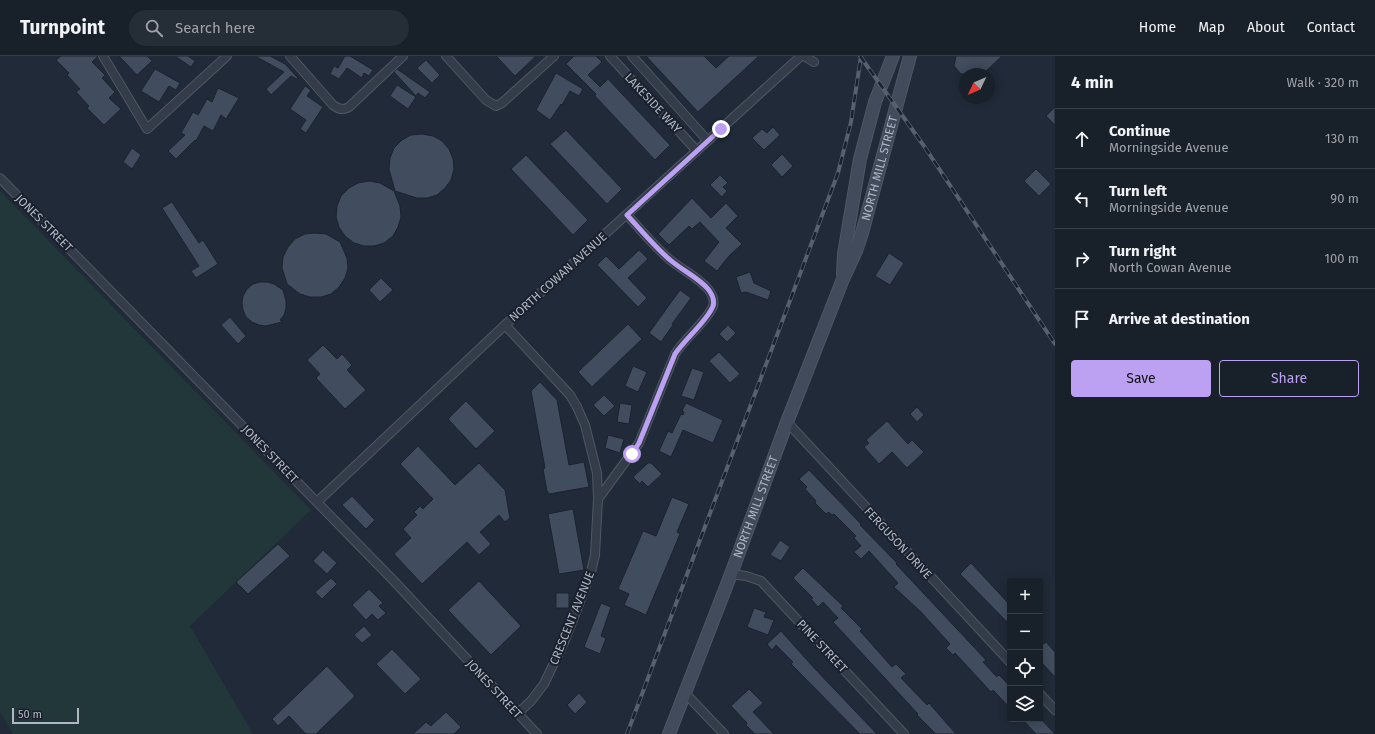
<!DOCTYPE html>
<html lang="en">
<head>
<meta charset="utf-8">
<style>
	:root { --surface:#18202a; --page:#252d36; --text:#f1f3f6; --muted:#9fa3a8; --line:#363e47; --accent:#bca0f2 }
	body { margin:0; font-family:"Fira Sans",sans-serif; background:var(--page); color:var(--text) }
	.controls { position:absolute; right:12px; bottom:12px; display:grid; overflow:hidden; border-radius:4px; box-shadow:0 2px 10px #0003 }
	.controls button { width:36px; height:36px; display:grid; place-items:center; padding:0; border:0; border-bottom:1px solid var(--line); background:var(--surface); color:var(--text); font:20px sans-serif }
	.compass { position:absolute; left:959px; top:12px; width:36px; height:36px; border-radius:50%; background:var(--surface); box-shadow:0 2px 10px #0003; rotate:226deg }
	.scale { position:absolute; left:12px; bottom:10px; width:67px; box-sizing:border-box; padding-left:4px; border:2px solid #afb7c5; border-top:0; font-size:11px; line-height:14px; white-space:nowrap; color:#afb7c5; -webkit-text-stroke:3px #1a212d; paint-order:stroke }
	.stop { position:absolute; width:12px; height:12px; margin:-9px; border:3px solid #bca0f2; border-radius:50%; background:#fff }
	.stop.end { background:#bca0f2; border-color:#fff; box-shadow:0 1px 4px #0008 }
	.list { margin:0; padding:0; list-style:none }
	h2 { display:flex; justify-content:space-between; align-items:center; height:52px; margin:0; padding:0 16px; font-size:17px }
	h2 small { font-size:13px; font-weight:400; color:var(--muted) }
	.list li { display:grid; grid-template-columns:26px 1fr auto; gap:12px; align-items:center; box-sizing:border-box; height:60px; padding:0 16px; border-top:1px solid var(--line) }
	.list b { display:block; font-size:15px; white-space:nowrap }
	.list p { margin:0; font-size:13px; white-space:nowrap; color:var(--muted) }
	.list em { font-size:13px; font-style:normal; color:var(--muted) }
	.actions { display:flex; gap:8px; padding:12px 16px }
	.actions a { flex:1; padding:9px 0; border:1px solid var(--accent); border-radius:4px; text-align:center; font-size:14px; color:var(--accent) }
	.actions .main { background:var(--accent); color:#111 }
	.icon { flex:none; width:22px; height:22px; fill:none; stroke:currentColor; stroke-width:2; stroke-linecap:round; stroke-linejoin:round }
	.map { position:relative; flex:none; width:1055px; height:678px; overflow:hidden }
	header { display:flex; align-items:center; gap:24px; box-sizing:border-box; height:56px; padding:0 20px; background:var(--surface); border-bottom:1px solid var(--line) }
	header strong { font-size:19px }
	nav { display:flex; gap:22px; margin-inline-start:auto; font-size:14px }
	.search { width:280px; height:36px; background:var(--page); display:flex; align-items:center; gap:10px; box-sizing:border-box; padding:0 14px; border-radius:22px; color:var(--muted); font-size:15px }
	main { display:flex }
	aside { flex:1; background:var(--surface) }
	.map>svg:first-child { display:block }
</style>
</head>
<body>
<header>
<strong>Turnpoint</strong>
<div class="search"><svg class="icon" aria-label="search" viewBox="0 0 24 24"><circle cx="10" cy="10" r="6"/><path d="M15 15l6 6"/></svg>Search here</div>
<nav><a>Home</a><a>Map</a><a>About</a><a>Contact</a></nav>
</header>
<main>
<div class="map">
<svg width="1055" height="678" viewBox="0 0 1055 678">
	<rect width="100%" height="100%" fill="#202a38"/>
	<path fill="#22373a" d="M 0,135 L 311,454 L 190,570 L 253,678 L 13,678 L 0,656 Z"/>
	<path fill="#414d5e" stroke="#1b232f" d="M 61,0 L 98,0 L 92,6 L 105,19 L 102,22 L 115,36 L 109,42 L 121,53 L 104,69 L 87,52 L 89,50 L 76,36 L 80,33 L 67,19 L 69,17 L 56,4 Z
		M 119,0 L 147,0 L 152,5 L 137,19 Z
		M 175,0 L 188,0 L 195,5 L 191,11 Z
		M 255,0 L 270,0 L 285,8 L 298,22 L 297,23 L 291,20 L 271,39 L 266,33 L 284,16 Z
		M 345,0 L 350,0 L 373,14 L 369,20 L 364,17 L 362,22 L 347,12 L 339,23 L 330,18 L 334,10 L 338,12 Z
		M 496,0 L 536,0 L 515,20 Z
		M 574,0 L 596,0 L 602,6 L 588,19 L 600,31 L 608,23 L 670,89 L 655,104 L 595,40 L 596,38 L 566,8 Z
		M 646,0 L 704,0 L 716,12 L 729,0 L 759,0 L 698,56 Z
		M 956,0 L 1002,0 L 983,18 L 961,18 L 954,10 Z
		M 426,4 L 440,19 L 432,27 L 417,12 Z
		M 155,13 L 180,27 L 176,34 L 169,30 L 159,46 L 141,35 Z
		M 397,13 L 430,36 L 425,42 L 418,37 L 416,40 L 394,16 Z
		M 556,17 L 583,33 L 579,40 L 570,35 L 562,49 L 561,48 L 550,64 L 536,54 Z
		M 397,29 L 416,41 L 408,53 L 390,40 Z
		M 305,30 L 311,34 L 307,40 L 323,51 L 306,77 L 300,73 L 306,64 L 290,53 Z
		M 218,32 L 239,42 L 226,63 L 221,59 L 213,75 L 204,70 L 196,85 L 195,84 L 176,103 L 168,95 L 185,79 L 181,77 L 193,56 L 198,59 L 207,43 L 212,46 Z
		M 1055,51 L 1055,69 L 1046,60 Z
		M 773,71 L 780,79 L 764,94 L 752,82 L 762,73 L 767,77 Z
		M 566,74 L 622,133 L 607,148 L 550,88 Z
		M 422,78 L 433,80 L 442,85 L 449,93 L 453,103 L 454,113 L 451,124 L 445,132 L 437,139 L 427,142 L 417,142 L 395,135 L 389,113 L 390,102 L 394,92 L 402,84 L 411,79 Z
		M 132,92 L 141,99 L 132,113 L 123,106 Z
		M 782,98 L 793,110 L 782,121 L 771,109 Z
		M 526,99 L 588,164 L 573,179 L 511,113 Z
		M 1036,113 L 1051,128 L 1039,140 L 1024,125 Z
		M 720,119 L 728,127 L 723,131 L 727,135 L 722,141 L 710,129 Z
		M 369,125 L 380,127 L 394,135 L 400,150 L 401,161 L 398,171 L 393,180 L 384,187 L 374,190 L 364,190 L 354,187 L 345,180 L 339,171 L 336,161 L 337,150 L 341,140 L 349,132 L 358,127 Z
		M 692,142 L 711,162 L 726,147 L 738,160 L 726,172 L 742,188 L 729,200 L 717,215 L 704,205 L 719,186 L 700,166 L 692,173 L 689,170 L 669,189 L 658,178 Z
		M 172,146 L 199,187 L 203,184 L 218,208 L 196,222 L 191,215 L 199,210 L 162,152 Z
		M 315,177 L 326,178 L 340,186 L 347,202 L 348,212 L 345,222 L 339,231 L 331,238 L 321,241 L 310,241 L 300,238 L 287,228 L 282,212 L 283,201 L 288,191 L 295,183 L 305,178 Z
		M 639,194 L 648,203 L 628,222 L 647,242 L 638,251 L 597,209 L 606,200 L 619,213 Z
		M 889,197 L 904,207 L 890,229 L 875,220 Z
		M 750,216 L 754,227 L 771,235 L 768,244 L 746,236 L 741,237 L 736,221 Z
		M 381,222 L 393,234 L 380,246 L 369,234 Z
		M 260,226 L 267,226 L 274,228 L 283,234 L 286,245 L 286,252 L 284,259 L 280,264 L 282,266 L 266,270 L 259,269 L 252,266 L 246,261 L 243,254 L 242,247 L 243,240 L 247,233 L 253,228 Z
		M 680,234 L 691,242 L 672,268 L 673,269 L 661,286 L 649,277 Z
		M 230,261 L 246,280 L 238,288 L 221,269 Z
		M 628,268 L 642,283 L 592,331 L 578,316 Z
		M 728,269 L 736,277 L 727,286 L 719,278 Z
		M 323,289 L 337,303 L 342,298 L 352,309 L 347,314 L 366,334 L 345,353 L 316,322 L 320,318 L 307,304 Z
		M 719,296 L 740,318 L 730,327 L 709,305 Z
		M 633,310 L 647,316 L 638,336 L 625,330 Z
		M 692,312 L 704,316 L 694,344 L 681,340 Z
		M 540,326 L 557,344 L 569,409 L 584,406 L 589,431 L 549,438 L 547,435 L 543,413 L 545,412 L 531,335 Z
		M 604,339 L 615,350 L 604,360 L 593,349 Z
		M 466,345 L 495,375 L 476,393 L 448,363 Z
		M 620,347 L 632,349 L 629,368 L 617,366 Z
		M 686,347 L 723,364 L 713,387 L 683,374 L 671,401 L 659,395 L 668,375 L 672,377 L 681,358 L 683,359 L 684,356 L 682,355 Z
		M 917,351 L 924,359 L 917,366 L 910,358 Z
		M 887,365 L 908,388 L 912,384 L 924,396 L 907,412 L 892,396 L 879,408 L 864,391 L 869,387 L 866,384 Z
		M 608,379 L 624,383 L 620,397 L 605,392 Z
		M 418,390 L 455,429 L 479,407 L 505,434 L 510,462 L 505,466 L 499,459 L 480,476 L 491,488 L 479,499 L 467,486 L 422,528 L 394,498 L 411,482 L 403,473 L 417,459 L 414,456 L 420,450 L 423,453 L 433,443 L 400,408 Z
		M 648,407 L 651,407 L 662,418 L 648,431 L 642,425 L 640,428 L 633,421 Z
		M 809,414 L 861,468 L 860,469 L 897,507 L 896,508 L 986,604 L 983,606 L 997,621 L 999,619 L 1010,630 L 1010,652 L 993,634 L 991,636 L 955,597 L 953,599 L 946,592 L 950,588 L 921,556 L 894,531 L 898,527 L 869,495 L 861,503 L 854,496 L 861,490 L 854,482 L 856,480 L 834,458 L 832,459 L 829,456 L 826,458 L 815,447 L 816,445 L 805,433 L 807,431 L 799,423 Z
		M 352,440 L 375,464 L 366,473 L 342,449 Z
		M 672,441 L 689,448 L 677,476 L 680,478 L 646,559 L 624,549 L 629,538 L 618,533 L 643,475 L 656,480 Z
		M 573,453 L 584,514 L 559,518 L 548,458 Z
		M 780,484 L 790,491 L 781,505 L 770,499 Z
		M 278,488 L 290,500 L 248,538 L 236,526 Z
		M 323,494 L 337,507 L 327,518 L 313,505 Z
		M 971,507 L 1010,549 L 1010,569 L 960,518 Z
		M 803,512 L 843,550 L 841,552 L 862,573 L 860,575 L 892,611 L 896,608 L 906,618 L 901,622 L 927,649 L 929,647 L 956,678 L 936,678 L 917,659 L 918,658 L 833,566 L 838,562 L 823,546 L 818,551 L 811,543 L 813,542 L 793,522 Z
		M 331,522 L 337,528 L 322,543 L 315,536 Z
		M 479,525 L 521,570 L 491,599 L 448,554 Z
		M 369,533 L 383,547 L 379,550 L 386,557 L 378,564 L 372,558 L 366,564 L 352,549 Z
		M 556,537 L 569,537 L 569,552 L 556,552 Z
		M 601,547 L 611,551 L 601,580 L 606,582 L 600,598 L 584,591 Z
		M 754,552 L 766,556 L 764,561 L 774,564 L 768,579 L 747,571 Z
		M 364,570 L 372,579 L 362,587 L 354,579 Z
		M 781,575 L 816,614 L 877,678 L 860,678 L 791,608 L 793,606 L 776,589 L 772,594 L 767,588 Z
		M 1046,586 L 1055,596 L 1055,621 L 1040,605 L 1040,591 Z
		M 392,593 L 421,623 L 405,638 L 376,608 Z
		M 327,610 L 355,640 L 316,678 L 306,678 L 289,660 L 278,670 L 272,663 Z
		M 749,633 L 763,647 L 753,656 L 774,678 L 755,678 L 746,669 L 747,667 L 731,650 Z
		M 579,637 L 587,646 L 575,658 L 567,649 Z
		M 446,656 L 461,671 L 454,678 L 413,678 L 426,666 L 431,670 Z
		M 1022,663 L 1041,663 L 1055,678 L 1036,678 Z"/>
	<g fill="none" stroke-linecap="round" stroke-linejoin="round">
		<g stroke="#4f5764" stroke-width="10">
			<path id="minor" d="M 103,0 L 147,73 L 227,0
				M 290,0 L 333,49 C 338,53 343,55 349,51 L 403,0
				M 446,0 L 486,44 L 496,50 L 502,47 L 554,0
				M 610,0 L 697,95
				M 632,0 L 708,85
				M 804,0 L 814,6
				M 0,122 L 393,524 L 537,678
				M 505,269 L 570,339 L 577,351 L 585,369 L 597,417 L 598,443 L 595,499 L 590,520 L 565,584 L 544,628 L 531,645 L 517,658
				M 787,366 L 1010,606
				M 598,443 L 639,387 L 675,298 C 684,283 708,264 713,250 C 715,243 712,238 708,233 C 699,222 681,213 669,203 C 654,190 641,174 627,159
				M 317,446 L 505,269 L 801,0
				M 731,518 L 746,520 L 761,525 L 904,678
				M 685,637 L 724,678
				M 1040,638 L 1055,654"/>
		</g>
		<g stroke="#4f5764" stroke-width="14">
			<g id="secondary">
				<path d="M 843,218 L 844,198 L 860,103 L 875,46 L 893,0"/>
				<path id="s1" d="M 669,678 L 731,518 L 787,366 L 843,223 L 856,195 L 862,177 L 910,0"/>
			</g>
		</g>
		<use href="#minor" stroke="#343c49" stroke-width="8"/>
		<use href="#secondary" stroke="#424b5c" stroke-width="12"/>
		<g stroke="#566070" stroke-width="4">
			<path id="rail" d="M 860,0 L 924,90 L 1055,288
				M 627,678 L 838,117 L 851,66 L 861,0"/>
		</g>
		<use href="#rail" stroke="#1a212d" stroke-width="2.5" stroke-dasharray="8" stroke-linecap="butt"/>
	</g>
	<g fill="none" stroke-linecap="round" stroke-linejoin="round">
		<path stroke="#bca0f2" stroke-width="5" d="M 632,398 L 639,387 L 675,298 C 685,283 708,264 713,250 C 715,243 712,238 708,233 C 699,222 680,213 669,203 C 654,190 641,174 627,159 L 721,73"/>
	</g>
	<g text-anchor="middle" stroke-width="4" stroke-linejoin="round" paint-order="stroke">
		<g font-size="12" fill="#afb7c5" stroke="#1a212d">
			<text transform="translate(653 47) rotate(47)" y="4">LAKESIDE WAY</text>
			<text dy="4" stroke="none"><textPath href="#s1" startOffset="604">NORTH MILL STREET</textPath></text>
			<text transform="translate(44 167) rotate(45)" y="4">JONES STREET</text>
			<text transform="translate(558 221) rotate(-42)" y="4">NORTH COWAN AVENUE</text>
			<text transform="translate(270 398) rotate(46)" y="4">JONES STREET</text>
			<text dy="4" stroke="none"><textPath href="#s1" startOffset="243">NORTH MILL STREET</textPath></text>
			<text transform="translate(898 487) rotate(47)" y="4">FERGUSON DRIVE</text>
			<text transform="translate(572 562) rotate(-68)" y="4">CRESCENT AVENUE</text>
			<text transform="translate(822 590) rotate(47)" y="4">PINE STREET</text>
			<text transform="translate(494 633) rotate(47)" y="4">JONES STREET</text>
		</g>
	</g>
</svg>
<div class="controls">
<button>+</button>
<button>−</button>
<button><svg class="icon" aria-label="locate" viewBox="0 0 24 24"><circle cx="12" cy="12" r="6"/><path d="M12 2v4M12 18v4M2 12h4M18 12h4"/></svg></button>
<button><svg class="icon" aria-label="layers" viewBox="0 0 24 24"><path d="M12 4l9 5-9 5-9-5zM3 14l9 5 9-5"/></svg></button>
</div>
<svg class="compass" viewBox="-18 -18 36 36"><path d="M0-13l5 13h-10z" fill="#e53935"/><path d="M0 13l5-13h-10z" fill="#9fa3a8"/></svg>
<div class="scale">50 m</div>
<div class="stop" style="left:632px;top:398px"></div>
<div class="stop end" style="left:721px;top:73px"></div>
</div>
<aside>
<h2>4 min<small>Walk · 320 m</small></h2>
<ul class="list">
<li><svg class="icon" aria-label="ahead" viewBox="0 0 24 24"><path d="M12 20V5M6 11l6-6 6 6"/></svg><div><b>Continue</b><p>Morningside Avenue</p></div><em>130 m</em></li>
<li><svg class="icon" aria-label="left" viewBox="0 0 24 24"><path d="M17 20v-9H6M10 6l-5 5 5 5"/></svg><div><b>Turn left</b><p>Morningside Avenue</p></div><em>90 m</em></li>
<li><svg class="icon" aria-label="right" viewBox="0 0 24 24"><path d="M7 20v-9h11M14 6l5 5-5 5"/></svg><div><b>Turn right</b><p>North Cowan Avenue</p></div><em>100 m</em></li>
<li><svg class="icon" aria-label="arrive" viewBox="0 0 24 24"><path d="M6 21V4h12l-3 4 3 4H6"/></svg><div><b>Arrive at destination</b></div></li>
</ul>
<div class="actions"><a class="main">Save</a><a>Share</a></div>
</aside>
</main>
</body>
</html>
